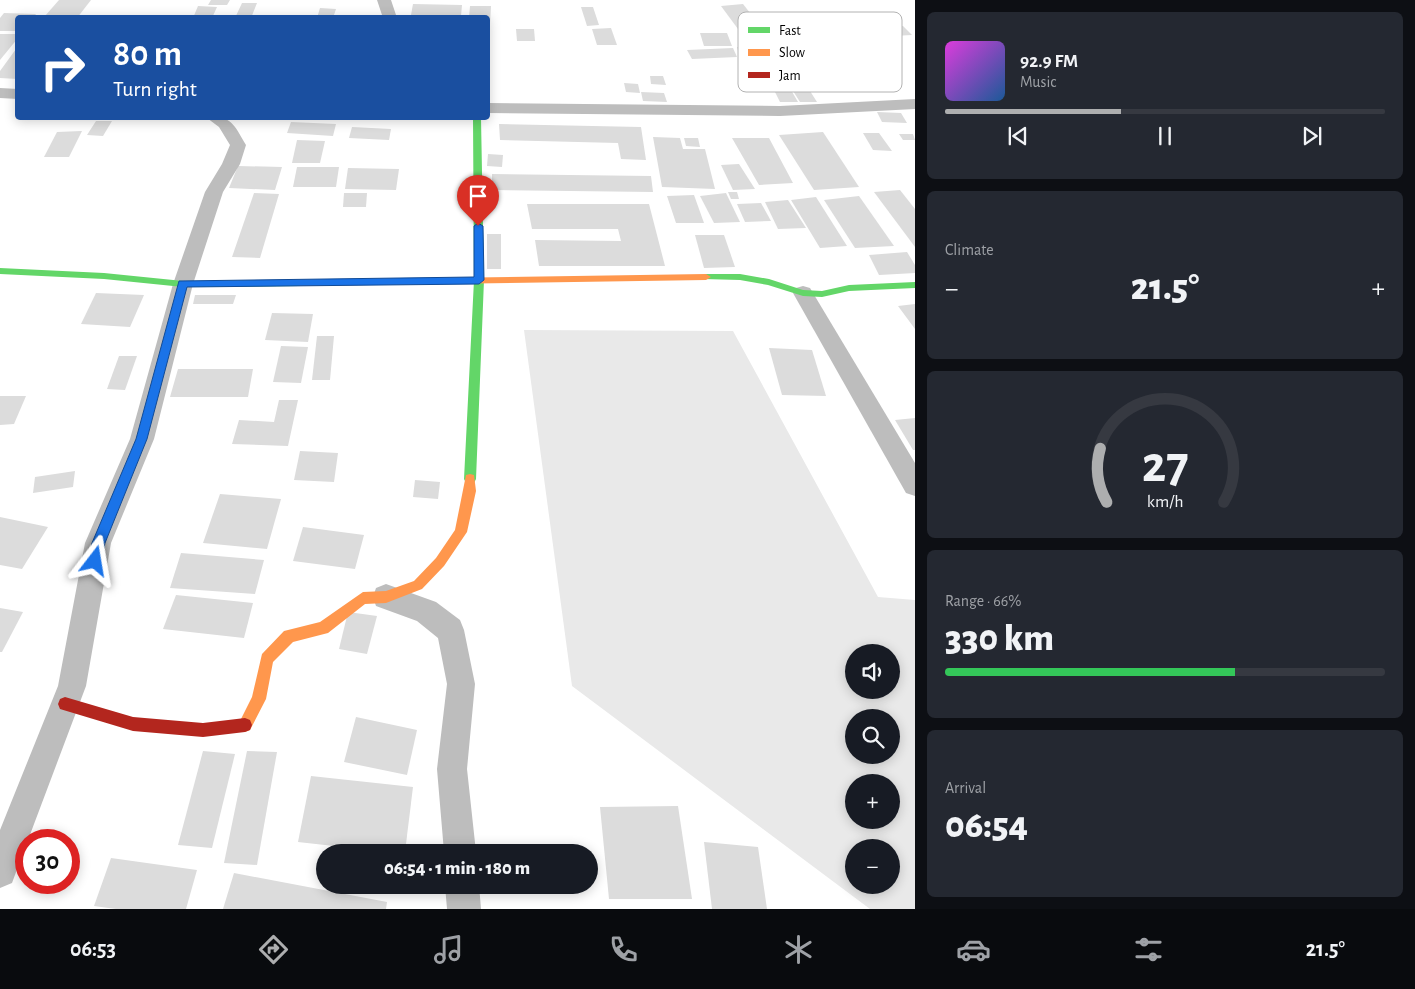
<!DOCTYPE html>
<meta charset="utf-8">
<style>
body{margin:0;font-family:"Alegreya Sans",sans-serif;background:#242831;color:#f1f3f6;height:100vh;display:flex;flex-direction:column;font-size:19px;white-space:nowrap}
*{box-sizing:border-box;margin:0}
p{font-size:16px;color:#9ea1a6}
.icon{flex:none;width:28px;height:28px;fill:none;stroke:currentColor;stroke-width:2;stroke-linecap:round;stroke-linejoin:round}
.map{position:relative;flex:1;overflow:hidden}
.drawer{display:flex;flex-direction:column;gap:12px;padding:12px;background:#0d0f14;width:500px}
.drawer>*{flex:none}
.banner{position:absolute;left:15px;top:15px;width:475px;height:105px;border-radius:5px;box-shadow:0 2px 12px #0003;background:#1a4fa0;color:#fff;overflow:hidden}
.controls{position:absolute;left:845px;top:644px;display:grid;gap:10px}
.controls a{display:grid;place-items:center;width:55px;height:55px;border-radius:50%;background:#171b24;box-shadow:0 2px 12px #0003;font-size:25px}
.speed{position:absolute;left:15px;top:829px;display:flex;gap:10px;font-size:25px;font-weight:700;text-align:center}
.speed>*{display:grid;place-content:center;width:65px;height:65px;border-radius:50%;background:#171b24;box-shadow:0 2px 12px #0003;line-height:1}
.speed .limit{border:8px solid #d22;background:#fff;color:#111}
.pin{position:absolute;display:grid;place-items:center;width:42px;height:42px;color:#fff;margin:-51px -21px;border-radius:50% 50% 50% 0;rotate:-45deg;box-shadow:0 0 5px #0007}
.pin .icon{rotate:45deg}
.me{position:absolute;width:55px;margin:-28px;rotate:14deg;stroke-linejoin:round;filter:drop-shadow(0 0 4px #0008)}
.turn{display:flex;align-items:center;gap:18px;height:105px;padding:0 15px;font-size:22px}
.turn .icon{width:65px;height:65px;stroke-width:2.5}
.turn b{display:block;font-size:35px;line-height:42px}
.big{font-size:38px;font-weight:800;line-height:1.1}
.drawer .widget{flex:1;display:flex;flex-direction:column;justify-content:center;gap:8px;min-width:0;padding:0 18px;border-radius:8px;background:#242831}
.drawer .dial{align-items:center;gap:0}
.dial svg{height:130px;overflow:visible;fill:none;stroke:#363941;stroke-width:7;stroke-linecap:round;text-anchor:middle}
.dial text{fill:#f1f3f6;stroke:none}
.song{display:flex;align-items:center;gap:15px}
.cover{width:60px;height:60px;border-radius:8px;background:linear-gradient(135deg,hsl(300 70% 55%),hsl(210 70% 35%))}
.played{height:5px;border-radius:2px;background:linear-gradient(90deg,#adaeaf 40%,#363941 40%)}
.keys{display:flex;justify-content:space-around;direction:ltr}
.heat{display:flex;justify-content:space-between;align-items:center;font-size:28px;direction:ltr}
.charge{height:8px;border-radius:4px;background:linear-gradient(90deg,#34c759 66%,#363941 0)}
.trip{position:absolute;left:316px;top:844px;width:282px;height:50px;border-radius:25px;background:#171b24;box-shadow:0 2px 12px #0003;font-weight:800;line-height:50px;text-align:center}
.dock{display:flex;height:80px;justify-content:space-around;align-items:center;background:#090b0e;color:#9ea1a6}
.dock .icon{width:35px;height:35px}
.dock .on{color:#adaeaf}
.dock b{font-size:22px;color:#f1f3f6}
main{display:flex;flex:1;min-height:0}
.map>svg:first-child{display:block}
</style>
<main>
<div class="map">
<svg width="915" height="909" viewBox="0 0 915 909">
<rect width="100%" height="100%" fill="#fff"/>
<path fill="#e9e9e9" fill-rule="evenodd" d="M524,330L733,331L878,597L915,600V909H870L572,686ZM854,652H891V690H854ZM854,718H891V755H854ZM854,782H891V820H854ZM854,848H891V885H854Z"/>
<g fill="#dcdcdc">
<path d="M59,0H91L77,18L45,16Z"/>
<path d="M211,0H230L227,5H208Z"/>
<path d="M242,3H257L251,18H235Z"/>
<path d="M413,4L462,5L461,16L411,15Z"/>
<path d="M743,4L761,27L738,29L721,6Z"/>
<path d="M198,6L217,7L212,18H193Z"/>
<path d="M470,6H491L490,24H488V18H469Z"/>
<path d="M581,7H593L599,25L587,26Z"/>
<path d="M320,8L336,9L333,18H317Z"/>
<path d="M4,13L36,14L33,18H18V31H0V18Z"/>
<path d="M903,26L912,35L893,36L885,27Z"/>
<path d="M611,28L617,45H597L592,29Z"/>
<path d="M516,29H534L535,41H517Z"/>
<path d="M700,33H727L732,46H704Z"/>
<path d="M0,34H18V38L0,60Z"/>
<path d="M737,47L759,48L761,56L739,54Z"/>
<path d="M733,48L737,57L692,59L687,50Z"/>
<path d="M16,49H18V79L0,78V71Z"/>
<path d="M797,74L804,82L809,83L812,90L810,91L817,102H800L783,75Z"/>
<path d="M650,76H663L666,85L651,84Z"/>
<path d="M624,83L638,84L640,93L626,92Z"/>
<path d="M774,90H791L798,102H780Z"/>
<path d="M641,92L664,93L667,102L643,101Z"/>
<path d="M877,112L901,113L907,123L882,122Z"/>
<path d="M96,121H112L103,136L87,135Z"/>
<path d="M291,122L336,124L333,136L287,133Z"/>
<path d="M499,124L641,127L646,160L621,159L618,143L500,140Z"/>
<path d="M352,127L391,129L389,140L349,138Z"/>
<path d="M82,131L69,157H44L57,132Z"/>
<path d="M823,132L859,187L814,190L779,135Z"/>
<path d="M863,133H879L892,151L873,150Z"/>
<path d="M899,134H913L915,140H903Z"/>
<path d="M653,137L680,138L683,149H705L715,189L662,187Z"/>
<path d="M684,138H698L700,147L686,146Z"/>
<path d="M732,138H769L793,183L759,185Z"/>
<path d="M297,140L325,141L320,163H292Z"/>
<path d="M488,154L503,155L502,167L487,166Z"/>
<path d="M739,164L755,189L733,190L721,165Z"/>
<path d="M238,166L282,167L275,190L229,188Z"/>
<path d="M297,167H339L336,187H293Z"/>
<path d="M348,168L399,169L396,190L345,189Z"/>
<path d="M492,174L651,176L653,192L492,190Z"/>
<path d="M900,190L915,209V247L874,192Z"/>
<path d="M728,192H737L739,199H731Z"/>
<path d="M254,193L279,194L260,258L232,257Z"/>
<path d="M344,193H367L366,207H343Z"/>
<path d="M726,193L740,222L714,223L700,196Z"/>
<path d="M694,195L704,223H676L667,196Z"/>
<path d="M859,196L894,246L855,248L824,200Z"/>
<path d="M816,197L847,246L820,248L791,200Z"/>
<path d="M788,200L806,228L778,229L765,202Z"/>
<path d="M761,203L771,221L745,222L737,204Z"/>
<path d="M527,204H649L665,266H539L535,240L621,241L618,229H532Z"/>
<rect x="487" y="234" width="14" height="35"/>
<path d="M695,235H724L735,267L704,268Z"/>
<path d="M907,252L915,265V273L879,275L869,255Z"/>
<path d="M96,293L144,295L130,327L81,324Z"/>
<path d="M195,295H236L233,304H193Z"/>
<path d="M915,304V329L898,306Z"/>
<path d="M272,313L313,314L308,342L265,340Z"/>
<path d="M317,336H334L330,380H312Z"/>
<path d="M281,346L308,347L301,383L273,382Z"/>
<path d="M769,348L812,350L826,396L782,395Z"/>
<path d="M119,356H137L125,390L107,389Z"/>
<path d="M178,369H253L248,397H170Z"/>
<path d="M0,396H26L14,424L0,425Z"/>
<path d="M279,400H298L288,446L232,444L239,420L274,422Z"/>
<path d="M915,418V450H913L895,420Z"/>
<path d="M300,451L338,453L334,482L294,480Z"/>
<path d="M75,471L73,487L33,493L35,477Z"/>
<path d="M415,480L440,482L438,499L413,497Z"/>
<path d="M220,494L281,499L267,549L203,543Z"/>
<path d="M0,517L48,527L22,569L0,565Z"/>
<path d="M303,527L364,535L355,569L293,561Z"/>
<path d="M181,553L264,560L255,594L170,588Z"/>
<path d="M176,595L253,603L244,638L163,629Z"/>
<path d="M0,608L23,612L2,652H0Z"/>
<path d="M348,612L377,616L367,654L339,649Z"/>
<path d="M356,717L417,730L407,775L344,762Z"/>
<path d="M203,751L235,754L212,848L178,845Z"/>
<path d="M247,751L277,752L257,865L224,863Z"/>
<path d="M311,776L413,787L405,852H388L298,842Z"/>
<path d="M678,806L692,899H609L600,807Z"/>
<path d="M704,842L758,847L767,909H712Z"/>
<path d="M111,858L197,870L186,909H116L94,906Z"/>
<path d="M234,873L387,902L386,909H223Z"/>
</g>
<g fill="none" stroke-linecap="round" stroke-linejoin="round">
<g fill="#bdbdbd" fill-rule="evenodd">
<path d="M377,0H391L397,18H383Z"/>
<path d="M0,88L18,89V99L0,98Z"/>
<path d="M915,99V109L780,116L488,113V103L780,106Z"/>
<path d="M207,118C232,115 234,125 246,145L240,164L223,192L193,284L154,439L111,543L86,686L28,840H26V845L12,883L0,888V830L58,686L85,543L130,439L173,284L205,192L222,164L230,145L219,127Z"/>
<path d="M803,286L810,288L915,463V496L906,493L793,293L796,288Z"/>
<path d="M386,584L436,602L460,620L464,630L475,684L467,769L476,852H444L437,769L447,684L438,638L417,621L376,606L373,597L376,588Z"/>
<path d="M445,885H479L481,909H447Z"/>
</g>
<g fill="#63d668" fill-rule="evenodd">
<path d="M473,118H481L484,280L476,479L474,483L470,484L466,483L464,479L474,280Z"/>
<path d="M0,268L104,273L183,281L300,280L305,283L300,286L183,287L104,279L0,274Z"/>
<path d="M706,274H740L769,279L803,290L822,291L849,285L915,282V288L849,291L822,297L803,296L768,285L740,280L703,279L701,277Z"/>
</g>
<g fill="#ff974d" fill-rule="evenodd">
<path d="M706,274L711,277L706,280L300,286L295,283L300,280Z"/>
<path d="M470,474L474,475L476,491L467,532L444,566L422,589L386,603L365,604L328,633L293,642L273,662L266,699L250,730L245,732L240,730L238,725L252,697L262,654L284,631L320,622L363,592L386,591L414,581L436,558L455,530L466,475Z"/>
</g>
<path fill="#b3261e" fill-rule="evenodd" d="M65,697L133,717L203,723L245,718L250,720L252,725L250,730L245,732L203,737L133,731L60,709L58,704L60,699Z"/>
</g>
<path fill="#1a73e8" stroke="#114b97" d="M478,223L483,226L484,280L479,284L187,287L147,439L105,543L100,565L95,567L91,565L89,561L92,543L136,439L179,281L474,277V226Z"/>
<rect x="738" y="12" width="164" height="80" rx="8" fill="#fff" stroke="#b2b2b2" stroke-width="1"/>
<rect x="748" y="27" width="22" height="6" fill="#63d668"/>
<rect x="748" y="49" width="22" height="7" fill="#ff974d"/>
<rect x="748" y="72" width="22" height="6" fill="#b3261e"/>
<g font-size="14" fill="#000">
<text x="779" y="35">Fast</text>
<text x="779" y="57">Slow</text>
<text x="779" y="80">Jam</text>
</g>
</svg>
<div class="controls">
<a><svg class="icon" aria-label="sound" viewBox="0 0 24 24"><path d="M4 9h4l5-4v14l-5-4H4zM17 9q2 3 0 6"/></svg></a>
<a><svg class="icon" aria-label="search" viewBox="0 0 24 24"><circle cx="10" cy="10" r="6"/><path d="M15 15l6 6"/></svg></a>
<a>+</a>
<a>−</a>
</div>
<div class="speed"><div class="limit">30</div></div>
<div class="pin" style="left:478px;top:226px;background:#d93025"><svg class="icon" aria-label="arrive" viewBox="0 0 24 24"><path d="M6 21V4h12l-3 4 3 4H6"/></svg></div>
<svg class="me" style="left:95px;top:561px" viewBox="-20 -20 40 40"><path d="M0-17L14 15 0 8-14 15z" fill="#1a73e8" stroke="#fff" stroke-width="4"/></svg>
<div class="trip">06:54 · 1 min · 180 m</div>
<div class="banner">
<div class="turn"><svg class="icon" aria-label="right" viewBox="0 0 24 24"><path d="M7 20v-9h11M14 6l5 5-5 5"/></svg><div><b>80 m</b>Turn right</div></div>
</div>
</div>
<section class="drawer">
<div class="widget">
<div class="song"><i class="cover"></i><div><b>92.9 FM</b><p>Music</p></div></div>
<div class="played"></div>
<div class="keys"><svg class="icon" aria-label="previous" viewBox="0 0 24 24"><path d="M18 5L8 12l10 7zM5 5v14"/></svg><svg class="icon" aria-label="pause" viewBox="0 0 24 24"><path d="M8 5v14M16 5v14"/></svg><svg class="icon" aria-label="next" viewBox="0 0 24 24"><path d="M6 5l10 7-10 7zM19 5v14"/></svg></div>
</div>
<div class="widget"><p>Climate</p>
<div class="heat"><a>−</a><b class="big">21.5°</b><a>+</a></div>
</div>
<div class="widget dial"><svg viewBox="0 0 100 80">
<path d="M14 69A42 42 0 1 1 86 69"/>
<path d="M14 69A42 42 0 0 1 10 36" stroke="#adaeaf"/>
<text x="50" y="56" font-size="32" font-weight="700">27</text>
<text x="50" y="72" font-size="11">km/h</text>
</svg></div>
<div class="widget"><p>Range · 66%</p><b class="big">330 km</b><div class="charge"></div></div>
<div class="widget"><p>Arrival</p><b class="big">06:54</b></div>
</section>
</main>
<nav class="dock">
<b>06:53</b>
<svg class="icon on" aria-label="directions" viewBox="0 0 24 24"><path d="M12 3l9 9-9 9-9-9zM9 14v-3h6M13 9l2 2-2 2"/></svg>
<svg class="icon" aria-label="music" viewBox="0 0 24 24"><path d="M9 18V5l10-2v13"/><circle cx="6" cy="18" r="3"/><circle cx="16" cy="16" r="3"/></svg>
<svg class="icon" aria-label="phone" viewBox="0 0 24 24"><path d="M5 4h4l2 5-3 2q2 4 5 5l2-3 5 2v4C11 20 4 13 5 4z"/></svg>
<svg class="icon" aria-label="climate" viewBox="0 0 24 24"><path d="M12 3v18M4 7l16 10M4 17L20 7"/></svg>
<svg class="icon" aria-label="car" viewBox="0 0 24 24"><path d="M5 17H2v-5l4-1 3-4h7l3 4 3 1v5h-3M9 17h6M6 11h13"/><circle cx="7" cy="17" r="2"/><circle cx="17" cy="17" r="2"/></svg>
<svg class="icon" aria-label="filters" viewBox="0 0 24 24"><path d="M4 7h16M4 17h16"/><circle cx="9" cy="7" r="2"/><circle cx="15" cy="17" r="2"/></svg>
<b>21.5°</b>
</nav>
